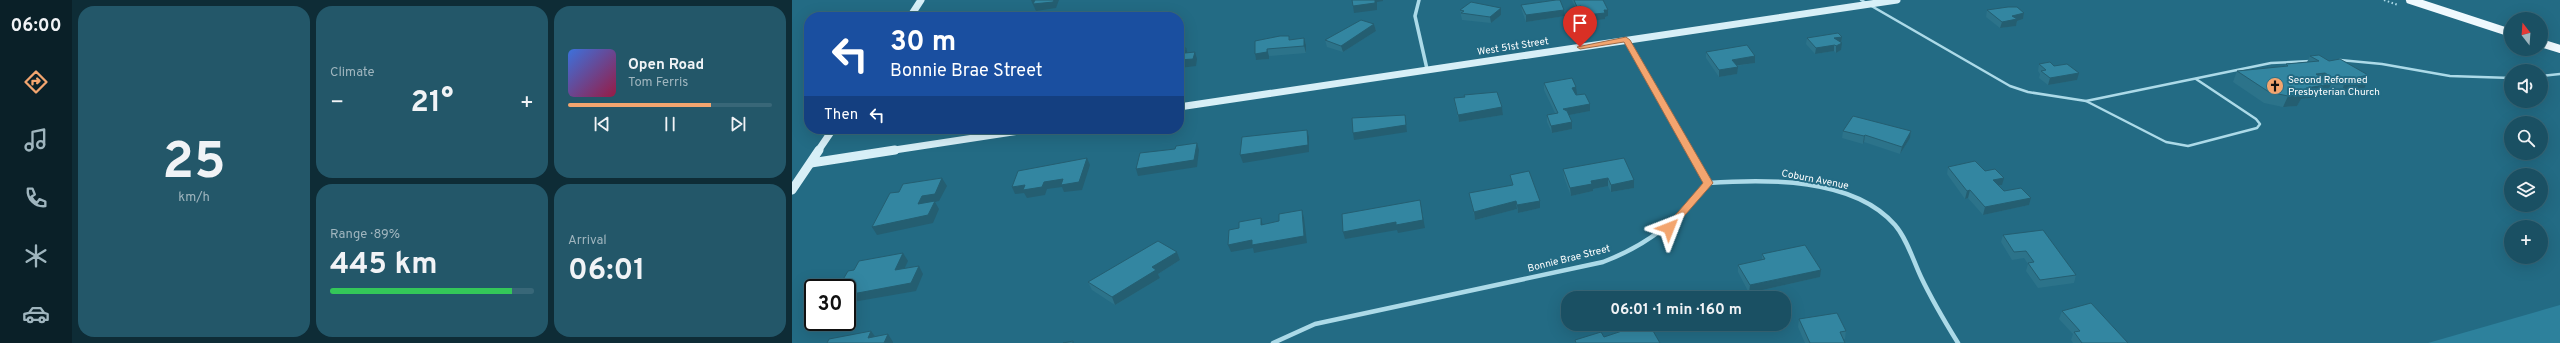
<!DOCTYPE html>
<meta charset="utf-8">
<style>
body{margin:0;font-family:Overpass,sans-serif;background:#235769;color:#f1f3f6;height:100vh;display:flex;flex-direction:column;font-size:15px;white-space:nowrap}
*{box-sizing:border-box;margin:0}
p{font-size:13px;color:#9fb5be}
.icon{flex:none;width:22px;height:22px;fill:none;stroke:currentColor;stroke-width:2;stroke-linecap:round;stroke-linejoin:round}
.map{position:relative;flex:1;overflow:hidden}
.drawer{display:flex;flex-direction:column;gap:6px;padding:6px;background:#0e2c36;width:720px}
.drawer>*{flex:none}
.hud{position:absolute;left:12px;top:12px;width:380px;height:122px;border-radius:16px;box-shadow:0 4px 16px #0002,0 0 0 1px #386778;background:#1a4fa0;color:#fff;overflow:hidden}
.needle{width:26px;rotate:343deg}
.fabs{position:absolute;left:1712px;top:12px;display:grid;gap:8px}
.fabs a{display:grid;place-items:center;width:44px;height:44px;border-radius:50%;background:#1a5063;box-shadow:0 4px 16px #0002,0 0 0 1px #386778;font-size:20px}
.speed{position:absolute;left:12px;top:279px;display:flex;gap:8px;font-size:20px;font-weight:700;text-align:center}
.speed>*{display:grid;place-content:center;width:52px;height:52px;border-radius:50%;background:#1a5063;box-shadow:0 4px 16px #0002,0 0 0 1px #386778;line-height:1}
.speed .limit{border:2px solid #111;border-radius:6px;background:#fff;color:#111}
.pin{position:absolute;display:grid;place-items:center;width:34px;height:34px;color:#fff;margin:-41px -17px;border-radius:50% 50% 50% 0;rotate:-45deg;box-shadow:0 0 4px #0007}
.pin .icon{rotate:45deg}
.me{position:absolute;width:44px;margin:-22px;rotate:45deg;stroke-linejoin:round;filter:drop-shadow(0 0 3px #0008)}
.turn{display:flex;align-items:center;gap:14px;height:84px;padding:0 20px;font-size:18px}
.turn .icon{width:52px;height:52px;stroke-width:2.5}
.turn b{display:block;font-size:28px;line-height:34px}
.then{display:flex;align-items:center;height:38px;padding:0 20px;background:#0003;gap:8px;font-size:15px}
.big{font-size:30px;font-weight:700;line-height:1.1}
.drawer .tile{flex:1;display:flex;flex-direction:column;justify-content:center;gap:6px;min-width:0;padding:0 14px;border-radius:16px;background:#235769}
.drawer .dial{align-items:center;gap:0}
.dial b{font-size:52px;line-height:1}
.song{display:flex;align-items:center;gap:12px}
.cover{width:48px;height:48px;border-radius:6px;background:linear-gradient(135deg,hsl(220 70% 55%),hsl(340 70% 35%))}
.played{height:4px;border-radius:2px;background:linear-gradient(90deg,#f3a56f 70%,#386778 70%)}
.keys{display:flex;justify-content:space-around;direction:ltr}
.heat{display:flex;justify-content:space-between;align-items:center;font-size:22px;direction:ltr}
.charge{height:6px;border-radius:3px;background:linear-gradient(90deg,#34c759 89%,#386778 0)}
.drawer .tiles{flex:1;display:grid;gap:6px;grid-template-columns:repeat(3,1fr)}
.tile:first-child{grid-row:span 2}
.trip{position:absolute;left:769px;top:291px;width:230px;height:40px;border-radius:16px;background:#1a5063;box-shadow:0 4px 16px #0002,0 0 0 1px #386778;font-weight:700;line-height:40px;text-align:center}
main{display:flex;flex:1;min-height:0}
.menu{display:flex;flex-direction:column;width:72px;justify-content:space-around;align-items:center;background:#0a2028;color:#9fb5be}
.menu .icon{width:28px;height:28px}
.menu .active{color:#f3a56f}
.menu b{font-size:18px;color:#f1f3f6}
.map>svg:first-child{display:block}
</style>
<main>
<nav class="menu">
<b>06:00</b>
<svg class="icon active" aria-label="directions" viewBox="0 0 24 24"><path d="M12 3l9 9-9 9-9-9zM9 14v-3h6M13 9l2 2-2 2"/></svg>
<svg class="icon" aria-label="music" viewBox="0 0 24 24"><path d="M9 18V5l10-2v13"/><circle cx="6" cy="18" r="3"/><circle cx="16" cy="16" r="3"/></svg>
<svg class="icon" aria-label="phone" viewBox="0 0 24 24"><path d="M5 4h4l2 5-3 2q2 4 5 5l2-3 5 2v4C11 20 4 13 5 4z"/></svg>
<svg class="icon" aria-label="climate" viewBox="0 0 24 24"><path d="M12 3v18M4 7l16 10M4 17L20 7"/></svg>
<svg class="icon" aria-label="car" viewBox="0 0 24 24"><path d="M5 17H2v-5l4-1 3-4h7l3 4 3 1v5h-3M9 17h6M6 11h13"/><circle cx="7" cy="17" r="2"/><circle cx="17" cy="17" r="2"/></svg>
</nav>
<section class="drawer">
<div class="tiles">
<div class="tile dial"><b>25</b><p>km/h</p></div>
<div class="tile"><p>Climate</p>
<div class="heat"><a>−</a><b class="big">21°</b><a>+</a></div>
</div>
<div class="tile">
<div class="song"><i class="cover"></i><div><b>Open Road</b><p>Tom Ferris</p></div></div>
<div class="played"></div>
<div class="keys"><svg class="icon" aria-label="previous" viewBox="0 0 24 24"><path d="M18 5L8 12l10 7zM5 5v14"/></svg><svg class="icon" aria-label="pause" viewBox="0 0 24 24"><path d="M8 5v14M16 5v14"/></svg><svg class="icon" aria-label="next" viewBox="0 0 24 24"><path d="M6 5l10 7-10 7zM19 5v14"/></svg></div>
</div>
<div class="tile"><p>Range · 89%</p><b class="big">445 km</b><div class="charge"></div></div>
<div class="tile"><p>Arrival</p><b class="big">06:01</b></div>
</div>
</section>
<div class="map">
<svg width="1768" height="343" viewBox="0 0 1768 343">
<rect width="100%" height="100%" fill="#236b84"/>
<path fill="#2d819c" d="M1768,305V343H1636Z"/>
<g fill="none" stroke-linecap="round" stroke-linejoin="round">
<path stroke="#acdae8" stroke-width="2" stroke-dasharray="1.5 2.5" stroke-linecap="butt" d="M1592,0L1606,5"/>
<g stroke="#acdae8" stroke-width="2.5">
<path d="M1069,0L1218,86L1236,92L1294,101L1479,63L1519,61"/>
<path d="M1548,60L1590,64L1658,76L1719,78"/>
<path d="M1749,76L1768,74"/>
<path d="M1294,101L1374,142L1396,146L1465,128L1468,124L1464,119L1404,79"/>
</g>
<g stroke="#acdae8" stroke-width="3.5">
<path d="M627,0L623,16L635,69"/>
<path d="M834,40L898,151"/>
</g>
<g stroke="#acdae8" stroke-width="4.5">
<path d="M916,183C974,179 1061,177 1103,225C1115,239 1121,260 1129,277C1140,300 1153,322 1166,343"/>
<path d="M481,343L523,324L811,262C858,244 884,221 916,183L897,150"/>
</g>
<g stroke="#d7eff7" stroke-width="7">
<path d="M118,17L129,0"/>
<path d="M387,107L1105,0"/>
<path d="M26,151L41,129"/>
<path d="M96,151L241,129"/>
</g>
<g stroke="#d7eff7" stroke-width="9">
<path d="M19,163L103,150"/>
<path d="M0,190L27,150"/>
</g>
<g stroke="#eff9fe" stroke-width="8">
<path d="M1618,0L1719,33"/>
<path d="M1749,43L1768,49"/>
</g>
</g>
<g fill="#2c738a">
<path d="M780,0H811L816,10V16L813,17V19L793,22L789,13H786Z"/>
<path d="M729,5L772,10L773,16L734,22L730,11Z"/>
<path d="M668,10L709,15L699,23L670,20Z"/>
<path d="M1195,10L1232,13L1231,19L1225,21L1224,26L1208,28L1194,17Z"/>
<path d="M582,24L584,31L551,52L535,47L533,40Z"/>
<path d="M497,36L498,40L512,38L514,45V53L477,56V59L464,60L463,54Z"/>
<path d="M1050,37L1049,50L1044,53L1042,51L1023,54L1014,44L1015,38Z"/>
<path d="M914,52L963,56V63L944,66L945,74L927,77L914,58Z"/>
<path d="M1518,56L1537,61L1576,75L1573,81L1570,94L1547,97L1536,90L1534,96L1509,99L1505,106L1491,107L1472,103L1441,82L1445,71L1493,66L1494,64L1515,62Z"/>
<path d="M1247,64L1262,66L1285,80L1256,85L1247,78L1248,74L1246,71Z"/>
<path d="M752,83L785,94H783L784,95L798,104V111L777,115L780,122V129L760,133L755,122V115L763,113L752,90Z"/>
<path d="M672,97L710,107L711,115L667,122L663,106L662,98Z"/>
<path d="M1051,131H1119L1118,138L1108,154L1072,142L1071,144L1050,138Z"/>
<path d="M832,158L842,188L819,192L816,186L801,189V191L779,196L772,177L771,169Z"/>
<path d="M1156,167L1193,171L1210,185L1207,186L1212,191L1239,198L1237,205L1191,215L1176,198L1173,199L1155,174Z"/>
<path d="M718,175L748,201V208L726,213L725,209L683,220L679,201L677,193L720,185Z"/>
<path d="M1211,235L1284,275L1282,283L1246,288L1234,271L1236,264L1232,258L1220,260L1209,242Z"/>
<path d="M385,252L388,260L366,274L368,278L323,305L300,290L296,282Z"/>
<path d="M970,254L1028,277L957,293L946,272V265L970,260Z"/>
<path d="M1270,311L1336,343H1281L1279,340L1281,334L1267,319Z"/>
<path d="M1007,319L1054,331L1053,339H1051L1053,343H1013L1006,327Z"/>
<path d="M825,324H857L868,343H783V340L812,337L826,332L825,330Z"/>
</g>
<g fill="#245e71">
<path d="M239,0H267L264,8L244,11Z"/>
<path d="M583,0H591V1L585,2V10L562,13L561,6Z"/>
<path d="M789,6V13H786L785,7Z"/>
<path d="M709,8V15L699,23L698,17Z"/>
<path d="M772,10L773,16L734,22V15Z"/>
<path d="M812,10H816V16L813,17V19L793,22V15Z"/>
<path d="M1232,13L1231,19L1225,21L1224,26L1208,28L1210,22L1220,16Z"/>
<path d="M582,24L584,31L551,52L549,46Z"/>
<path d="M1050,37L1049,44L1042,45V51L1023,54L1024,48L1042,38Z"/>
<path d="M512,38L514,45V53L512,46Z"/>
<path d="M1050,43L1049,50L1044,53V46Z"/>
<path d="M394,48L396,55L403,52L405,59L404,66L387,68V60L393,53Z"/>
<path d="M475,49L477,56V59L464,60L463,54Z"/>
<path d="M963,56V63L940,66V60Z"/>
<path d="M946,67L945,74L927,77V70Z"/>
<path d="M1287,73L1285,80L1256,85L1258,78Z"/>
<path d="M1533,73L1528,84L1524,74Z"/>
<path d="M1576,75L1573,83L1575,82L1570,94L1547,97L1552,85L1567,77Z"/>
<path d="M1539,84L1534,96L1509,99L1505,106L1491,107L1496,96L1514,88Z"/>
<path d="M784,87L785,94L780,95V88Z"/>
<path d="M798,104V111L772,116L771,109Z"/>
<path d="M710,107L711,115L667,122L666,115Z"/>
<path d="M613,115L615,132L562,140L561,133Z"/>
<path d="M780,122V129L760,133L759,126Z"/>
<path d="M515,130L517,137V152L451,163L448,155Z"/>
<path d="M1119,131L1118,138L1108,154L1110,147Z"/>
<path d="M1073,135L1072,142L1071,144L1072,136Z"/>
<path d="M405,143L407,150L405,167L346,176L344,169Z"/>
<path d="M295,158L298,165L290,190L272,192L270,187L255,189L253,195L235,198L232,193L223,194L220,187L252,182Z"/>
<path d="M150,178L155,186L147,201L143,202L147,209L141,223L85,235L80,227L130,196Z"/>
<path d="M816,178V186L801,189V191L779,196L778,188L799,181Z"/>
<path d="M1212,178L1210,185L1199,187L1201,180Z"/>
<path d="M842,180V188L819,192V185Z"/>
<path d="M1178,190L1176,198L1173,199L1175,191Z"/>
<path d="M1239,198L1237,205L1191,215L1193,207Z"/>
<path d="M628,200L633,228L606,233L605,230L553,239L551,232Z"/>
<path d="M724,201L725,209L683,220L682,212Z"/>
<path d="M748,201V208L726,213L725,205Z"/>
<path d="M510,210L512,218L515,243L462,253L461,248L439,252L436,245L460,240Z"/>
<path d="M469,218L471,226L469,225Z"/>
<path d="M385,252L388,260L366,274L368,278L323,305L320,297L360,267Z"/>
<path d="M111,253L116,261L108,278L103,270Z"/>
<path d="M127,266L131,274L124,291L55,303V295Z"/>
<path d="M1029,270L1028,277L957,293L958,285Z"/>
<path d="M56,282L55,288H52L49,283Z"/>
<path d="M79,331L85,339L76,338Z"/>
<path d="M96,334L101,342V343H92Z"/>
</g>
<g fill="#3386a1" stroke="#245e71">
<path d="M243,0H262L261,2L241,4Z"/>
<path d="M560,0H583V3L561,6Z"/>
<path d="M764,0H768L772,10L734,15L729,5Z"/>
<path d="M782,0H811L816,10H812L813,13L793,15L789,6L785,7Z"/>
<path d="M679,2L709,8L698,17L669,13L672,11L668,10Z"/>
<path d="M1216,7H1225L1232,13L1220,16L1225,19L1210,22L1195,10Z"/>
<path d="M569,20L582,24L549,46L533,40Z"/>
<path d="M1046,33L1050,37L1042,38L1050,43L1044,46L1043,45L1024,48L1015,38Z"/>
<path d="M488,36H497V40L512,38V46L475,49V52L463,54V41Z"/>
<path d="M955,45L963,56L940,60L946,67L927,70L914,52Z"/>
<path d="M394,48L393,53L403,52L401,59L387,60V49Z"/>
<path d="M1527,55L1537,61L1548,59L1576,75L1567,77L1575,82L1552,85L1533,73L1524,74L1539,84L1514,88L1510,94L1496,96L1477,92L1445,71L1496,66L1494,64L1527,61L1518,56Z"/>
<path d="M1258,62L1262,66L1275,64L1287,73L1258,78L1249,71L1254,70L1247,64Z"/>
<path d="M780,78L784,87L780,88L784,95L793,94L798,104L771,109L775,111L780,122L759,126L755,115L766,113L752,83Z"/>
<path d="M705,92L710,107L666,115L662,98L673,97L672,95Z"/>
<path d="M613,115L614,125L561,133L560,118Z"/>
<path d="M1061,116L1119,131L1110,147L1073,135L1072,136L1051,131Z"/>
<path d="M515,130L516,145L448,155L450,137Z"/>
<path d="M405,143L402,160L344,169L348,153L383,149L384,146Z"/>
<path d="M295,158L287,182L269,185L271,179L252,182L250,187L231,190L233,185L220,187L226,171Z"/>
<path d="M832,158L842,180L819,185L816,178L799,181L800,184L778,188L771,169Z"/>
<path d="M1183,161L1193,171L1203,169L1212,178L1201,180L1212,191L1229,188L1239,198L1193,207L1178,190L1175,191L1156,167Z"/>
<path d="M737,171L748,201L725,205L724,201L682,212L677,193L721,185L718,175Z"/>
<path d="M150,178L143,194L130,196L126,204L143,201L136,215L80,227L98,193L107,192L111,184Z"/>
<path d="M628,200L631,220L604,225V222L551,232L550,214Z"/>
<path d="M510,210L512,236L460,245V240L436,245L437,230L447,228V222L469,218V225L487,221V214Z"/>
<path d="M1251,230L1284,275L1248,280L1236,263L1242,262L1234,251L1222,252L1211,235Z"/>
<path d="M366,241L385,252L360,267L364,270L320,297L296,282Z"/>
<path d="M1013,245L1029,270L958,285L946,265L973,259L970,254Z"/>
<path d="M111,253L103,270L127,266L119,283L55,295V288H53L56,282L49,283L56,271L62,270L67,261Z"/>
<path d="M1299,303L1336,343H1290L1282,332L1288,331L1270,311Z"/>
<path d="M1045,313L1054,331L1048,332L1053,343H1018L1007,319Z"/>
<path d="M826,324H857L868,343H784L783,340L809,332L812,337L830,331Z"/>
<path d="M79,331L76,338L96,334L92,343H35L37,339Z"/>
<path d="M281,341V343H271Z"/>
</g>
<path fill="#f3a56f" stroke="#9e6b48" d="M834,37L838,40L921,183L880,230H874V226L911,183L832,42L788,49L785,47Z"/>
<defs>
<g id="church-disc" transform="scale(0.9)"><circle r="9.5" fill="#f3a56f" stroke="#236b84"/><path d="M-1.2-6h2.4v3.5h3.3v2.4h-3.3V6h-2.4V-.1h-3.3v-2.4h3.3Z" fill="#111"/></g>
</defs>
<g fill-rule="evenodd">
<use href="#church-disc" x="1483" y="86"/>
</g>
<g text-anchor="middle" dominant-baseline="central" stroke-width="4" stroke-linejoin="round" paint-order="stroke">
<g font-size="10" fill="#fff" stroke="#236b84">
<text transform="translate(721 47) rotate(-9)">West 51st Street</text>
<text transform="translate(1023 180) rotate(11)">Coburn Avenue</text>
<text transform="translate(777 259) rotate(-14)">Bonnie Brae Street</text>
</g>
<g font-size="10" fill="#fff" stroke="#236b84" text-anchor="start">
<text x="1496" y="80">Second Reformed<tspan x="1496" dy="12">Presbyterian Church</tspan></text>
</g>
</g>
</svg>
<div class="fabs">
<a><svg class="needle" viewBox="-14 -14 28 28"><path d="M0-13l5 13h-10z" fill="#e53935"/><path d="M0 13l5-13h-10z" fill="#9fb5be"/></svg></a>
<a><svg class="icon" aria-label="sound" viewBox="0 0 24 24"><path d="M4 9h4l5-4v14l-5-4H4zM17 9q2 3 0 6"/></svg></a>
<a><svg class="icon" aria-label="search" viewBox="0 0 24 24"><circle cx="10" cy="10" r="6"/><path d="M15 15l6 6"/></svg></a>
<a><svg class="icon" aria-label="layers" viewBox="0 0 24 24"><path d="M12 4l9 5-9 5-9-5zM3 14l9 5 9-5"/></svg></a>
<a>+</a>
</div>
<div class="speed"><div class="limit">30</div></div>
<div class="pin" style="left:788px;top:47px;background:#d93025"><svg class="icon" aria-label="arrive" viewBox="0 0 24 24"><path d="M6 21V4h12l-3 4 3 4H6"/></svg></div>
<svg class="me" style="left:877px;top:228px" viewBox="-20 -20 40 40"><path d="M0-17L14 15 0 8-14 15z" fill="#f3a56f" stroke="#fff" stroke-width="4"/></svg>
<div class="trip">06:01 · 1 min · 160 m</div>
<div class="hud">
<div class="turn"><svg class="icon" aria-label="left" viewBox="0 0 24 24"><path d="M17 20v-9H6M10 6l-5 5 5 5"/></svg><div><b>30 m</b>Bonnie Brae Street</div></div>
<div class="then">Then<svg class="icon" aria-label="left" viewBox="0 0 24 24"><path d="M17 20v-9H6M10 6l-5 5 5 5"/></svg></div>
</div>
</div>
</main>
